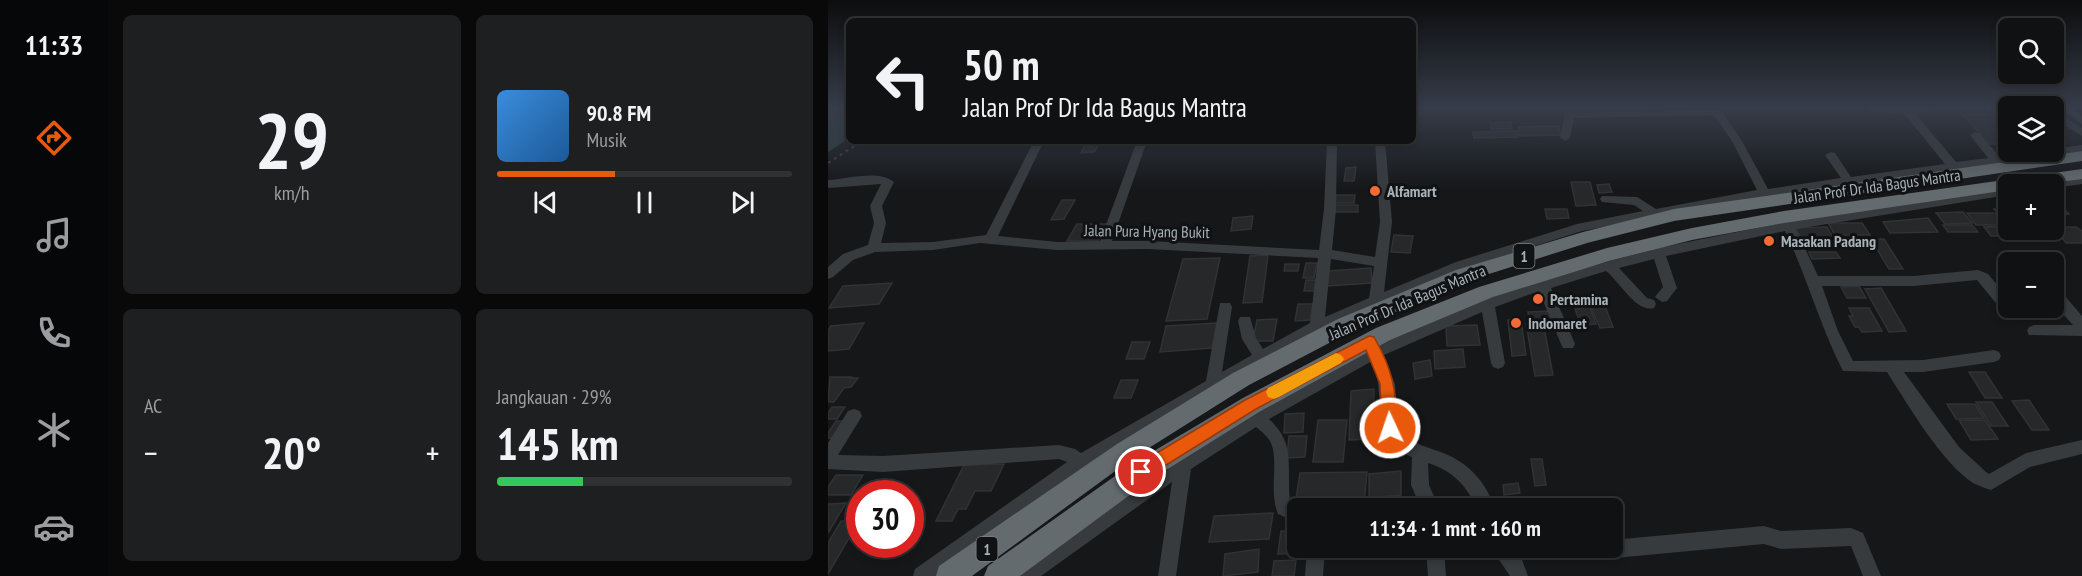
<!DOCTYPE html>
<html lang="id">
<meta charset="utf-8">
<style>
body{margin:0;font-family:"PT Sans Narrow",sans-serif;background:#1e1f21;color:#f1f3f6;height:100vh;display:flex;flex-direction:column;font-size:22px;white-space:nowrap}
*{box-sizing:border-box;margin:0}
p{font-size:20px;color:#9c9da0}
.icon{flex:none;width:33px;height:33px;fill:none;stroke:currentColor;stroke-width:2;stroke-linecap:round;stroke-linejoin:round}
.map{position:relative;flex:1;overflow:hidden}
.side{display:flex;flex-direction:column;gap:15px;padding:15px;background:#09090a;width:720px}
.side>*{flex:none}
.guide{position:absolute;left:18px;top:18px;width:570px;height:126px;border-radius:9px;box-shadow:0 3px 9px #0003,0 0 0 2px #303133;background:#101113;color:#f1f3f6;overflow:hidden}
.buttons{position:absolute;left:1170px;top:18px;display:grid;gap:12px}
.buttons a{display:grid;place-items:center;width:66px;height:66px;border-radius:9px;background:#101113;box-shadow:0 3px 9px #0003,0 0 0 2px #303133;font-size:30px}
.speed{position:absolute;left:18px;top:480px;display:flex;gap:12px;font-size:30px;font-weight:700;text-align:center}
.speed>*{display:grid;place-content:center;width:78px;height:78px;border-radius:50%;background:#101113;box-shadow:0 3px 9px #0003,0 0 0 2px #303133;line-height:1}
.speed .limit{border:9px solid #d22;background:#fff;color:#111}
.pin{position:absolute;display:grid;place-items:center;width:51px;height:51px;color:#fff;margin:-26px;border:3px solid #fff;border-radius:50%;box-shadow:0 2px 6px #0007}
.me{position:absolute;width:66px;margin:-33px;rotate:357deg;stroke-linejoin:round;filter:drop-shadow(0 0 4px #0008)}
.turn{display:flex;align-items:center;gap:21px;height:126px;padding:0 18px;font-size:27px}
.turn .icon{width:78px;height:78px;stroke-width:2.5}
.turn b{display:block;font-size:42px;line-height:51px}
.big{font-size:45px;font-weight:700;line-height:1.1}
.side .tile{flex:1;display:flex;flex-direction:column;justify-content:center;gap:9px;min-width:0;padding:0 21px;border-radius:9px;background:#1e1f21}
.side .dial{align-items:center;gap:0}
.dial b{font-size:78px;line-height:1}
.song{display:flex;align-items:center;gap:18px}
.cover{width:72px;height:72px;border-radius:9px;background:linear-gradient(135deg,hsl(210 70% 55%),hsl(210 70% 35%))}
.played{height:6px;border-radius:3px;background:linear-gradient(90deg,#ea580c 40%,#303133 40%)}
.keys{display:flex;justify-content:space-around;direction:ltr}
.heat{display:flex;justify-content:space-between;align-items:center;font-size:33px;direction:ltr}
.charge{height:9px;border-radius:4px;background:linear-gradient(90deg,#34c759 29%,#303133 0)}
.side .tiles{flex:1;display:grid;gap:15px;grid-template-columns:repeat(2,1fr)}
.trip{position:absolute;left:459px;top:498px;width:336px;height:60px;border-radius:9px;background:#101113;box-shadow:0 3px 9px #0003,0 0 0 2px #303133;font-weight:700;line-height:60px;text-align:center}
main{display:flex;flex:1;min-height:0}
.dock{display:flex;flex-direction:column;width:108px;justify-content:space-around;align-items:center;background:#060708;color:#9c9da0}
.dock .icon{width:42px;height:42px}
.dock .selected{color:#ea580c}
.dock b{font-size:27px;color:#f1f3f6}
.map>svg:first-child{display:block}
</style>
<main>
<nav class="dock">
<b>11:33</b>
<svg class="icon selected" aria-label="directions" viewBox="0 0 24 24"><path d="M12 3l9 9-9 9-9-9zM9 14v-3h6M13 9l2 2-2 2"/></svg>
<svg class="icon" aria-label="music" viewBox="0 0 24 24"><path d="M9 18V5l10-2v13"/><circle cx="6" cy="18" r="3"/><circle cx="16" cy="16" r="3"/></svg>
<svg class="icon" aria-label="phone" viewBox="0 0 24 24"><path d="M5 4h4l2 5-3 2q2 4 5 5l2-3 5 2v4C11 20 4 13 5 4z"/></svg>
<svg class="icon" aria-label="climate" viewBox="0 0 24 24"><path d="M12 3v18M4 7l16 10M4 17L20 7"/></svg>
<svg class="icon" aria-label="car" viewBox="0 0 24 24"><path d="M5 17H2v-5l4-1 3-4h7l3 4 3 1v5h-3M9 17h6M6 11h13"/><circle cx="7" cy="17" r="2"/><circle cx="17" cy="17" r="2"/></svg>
</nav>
<section class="side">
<div class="tiles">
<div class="tile dial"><b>29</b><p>km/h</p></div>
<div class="tile">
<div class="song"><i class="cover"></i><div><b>90.8 FM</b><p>Musik</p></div></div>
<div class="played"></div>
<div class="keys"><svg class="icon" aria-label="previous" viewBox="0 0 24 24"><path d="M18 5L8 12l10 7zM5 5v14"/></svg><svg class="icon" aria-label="pause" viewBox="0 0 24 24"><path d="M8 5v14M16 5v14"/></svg><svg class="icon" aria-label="next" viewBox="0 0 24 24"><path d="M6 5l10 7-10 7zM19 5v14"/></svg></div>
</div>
<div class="tile"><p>AC</p>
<div class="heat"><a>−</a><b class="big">20°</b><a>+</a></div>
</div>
<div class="tile"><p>Jangkauan · 29%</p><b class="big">145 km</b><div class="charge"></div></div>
</div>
</section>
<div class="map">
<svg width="1254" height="576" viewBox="0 0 1254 576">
<rect width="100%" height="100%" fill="#161719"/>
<path fill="#2c3c3d" d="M0,108H21V138L0,152Z"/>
<g fill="#26282a" stroke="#303235" stroke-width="1.5">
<path d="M1159,108H1180V128Z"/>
<path d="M1134,114H1162L1180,132V144H1162Z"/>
<path d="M683,122L684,129H663V123Z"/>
<path d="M731,126L733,135L692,136L690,127Z"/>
<path d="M689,131L690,137L646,138L645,132Z"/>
<path d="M257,145H271L266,152L253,153Z"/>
<path d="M528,167L526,181H516L518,168Z"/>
<path d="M743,182H762L768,205L748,206Z"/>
<path d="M781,184L784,192L771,193L769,185Z"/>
<path d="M508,195H527L526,203H507Z"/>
<path d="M234,200H247L236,219L223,220Z"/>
<path d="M1226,200H1228L1241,214L1226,215Z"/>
<path d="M507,205H530V212H506Z"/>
<path d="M717,209H739L741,218L719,219Z"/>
<path d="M1166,209H1180V223H1178Z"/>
<path d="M1135,212L1144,223L1117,224L1108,213Z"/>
<path d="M1139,213H1167L1177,225H1148Z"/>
<path d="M425,216L423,229L403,231L405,218Z"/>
<path d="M1100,218L1110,232L1062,233L1055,222Z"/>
<path d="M1000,223H1034L1042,235H1007Z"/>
<path d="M249,224H279L270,241H239Z"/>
<path d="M1115,225H1144L1150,232H1120Z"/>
<path d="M1180,226V230H1184L1189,236H1163L1156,227Z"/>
<path d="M999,227L1005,238H973L968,228Z"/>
<path d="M1226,227H1248L1254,231V243H1238Z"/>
<path d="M566,235L585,236L582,253L563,252Z"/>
<path d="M1043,239H1056L1075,269H1061Z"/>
<path d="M980,240H1000L1003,244H982Z"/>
<path d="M981,252H1008L1012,258L984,259Z"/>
<path d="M440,255L434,302L415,303L422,256Z"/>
<path d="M392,258L379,319L338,321L355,259Z"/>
<path d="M478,263H489L486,278H475Z"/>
<path d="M457,264H471L470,271H456Z"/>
<path d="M543,268L544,283L499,286L500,271Z"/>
<path d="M478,280H488L486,291H476Z"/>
<path d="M64,283L51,304L1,308L15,286Z"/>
<path d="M1031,286L1038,298H1019L1013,287Z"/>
<path d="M1053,288L1078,331L1061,332L1037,289Z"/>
<path d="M470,304H485L482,320L467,321Z"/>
<path d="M777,306L785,327L772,328L763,307Z"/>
<path d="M762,307L768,324L753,325L747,309Z"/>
<path d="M1021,308H1041L1054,331L1034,332L1031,327H1027L1021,316H1025Z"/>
<path d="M723,311L724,320L701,321L700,312Z"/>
<path d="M449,319L445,341H425L429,320Z"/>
<path d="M680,320H693L698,355L684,356Z"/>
<path d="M715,322L725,375L707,376L698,323Z"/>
<path d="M36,323L21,349L0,351V331L3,326Z"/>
<path d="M389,323L384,348L332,352L338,326Z"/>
<path d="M649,325L652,345L619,346L618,326Z"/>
<path d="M304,342H322L316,359H298Z"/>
<path d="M635,349L637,367L607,369L606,351Z"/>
<path d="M602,360L604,376L587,379L585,363Z"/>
<path d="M1141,372H1157L1174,398H1157Z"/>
<path d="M2,377H23L22,378H30L23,387L16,388L6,402H0Z"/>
<path d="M293,380H310L303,398H286Z"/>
<path d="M546,389L545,439L521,440L523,391Z"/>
<path d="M1201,400L1221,430H1204L1184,401Z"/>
<path d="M1148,402H1164L1180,426H1163Z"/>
<path d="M1119,404H1147L1156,418L1128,419Z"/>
<path d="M4,407H17L9,419H0V413Z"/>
<path d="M476,413L475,432L456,433L457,414Z"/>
<path d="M490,420H519L515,462H485Z"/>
<path d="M1131,420H1157L1170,439L1143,440Z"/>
<path d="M8,421H19L8,438H0V433Z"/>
<path d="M461,436H479L477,457L459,458Z"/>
<path d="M703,459H714L718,485L707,486Z"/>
<path d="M176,464L163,491H147L138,509H130L124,521H108L136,465Z"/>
<path d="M573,471V495L541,498V474Z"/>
<path d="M539,472L536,504L467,505L472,473Z"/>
<path d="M8,475H35L23,495H0V487Z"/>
<path d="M690,483L692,493L676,495L675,485Z"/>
<path d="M702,499L703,508H668L667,501Z"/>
<path d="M18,503L0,533V504Z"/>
<path d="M445,513L441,539L381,542L386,516Z"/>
<path d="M13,521H31L0,574V543Z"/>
<path d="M453,531H470V548H475V553L450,554Z"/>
<path d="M431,549L430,572L395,576L397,554Z"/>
<path d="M468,560L466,576H444L446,561Z"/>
</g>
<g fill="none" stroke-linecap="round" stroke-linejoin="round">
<path stroke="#3d4245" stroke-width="2" stroke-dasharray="3 4" stroke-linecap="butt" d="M0,163L34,141"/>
<g fill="#373b3e" fill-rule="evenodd">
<path d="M1039,108H1113L1108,111L1087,113L1128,162L1160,158L1142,135L1147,132L1151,133L1171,156L1205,152H1226V149L1254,145V151L944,196L946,200L940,204L936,203L933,197L754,231L638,268L486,334L259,467L110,576H85L87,569L239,462L231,459L55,472L0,469V443L20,411L26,409L32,411L34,416L10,455L55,456L231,445L247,449L253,453L378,381L392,303H402L404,307L394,372L424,355L414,339L410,321L412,317H422L428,338L435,349L482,323L490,258L320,249L229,250L152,243L105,250L47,252L25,260L5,277L0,279V267L15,254L40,245L46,223L42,206L53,184L0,188V180C18,179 51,169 66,182L54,206L58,223L53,243L105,242L158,235L206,141H216L170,236L229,242L272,241L309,141H319L284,241H320L491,250L496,209L499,141H509L508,209L504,250L547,257L552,222L547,141H557L564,222L556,292L628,262L749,224L815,211L806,205L774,202L772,199L774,196L809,197L828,209L929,190L904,141L886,115L746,118L742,138L737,141L732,138L737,113L893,110L914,141L940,189L1013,178L997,155L1003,152L1007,153L1023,177L1117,164L1076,113L1044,112ZM503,259L546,266L541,298L497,317Z"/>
<path d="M1233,108H1245L1254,116V124Z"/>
<path d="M1226,111L1254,128V136L1226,118Z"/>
<path d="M1254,176V184L1226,188V184H1219L1225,180Z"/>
<path d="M1180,187V195L968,229L990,276H1086L1150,270L1160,274L1176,293L1180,294V304L1167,302L1149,280L1086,286H994L1010,331L1025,361L1095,360L1166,350L1171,352L1173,356L1171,360L1166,362L1095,372H1076L1131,447L1158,472L1161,474L1198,453L1254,440V454L1202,467L1163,490C1157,488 1151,486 1145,483C1114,463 1080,405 1059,372L1015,371C992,326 979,277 957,231L838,256L849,288L839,301L834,302L827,297L835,287L826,259L791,268L819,298L826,300L828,304L826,308C808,313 792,282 778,271L723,288L747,344L745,348H735L733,344L711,291L667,307L677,363L675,367L670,369L665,367L663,363L654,312L556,355L567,384L570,429C581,442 595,446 610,451C639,461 657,480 667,508H649C638,485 625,471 600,463L601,485L611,508H593L583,485L584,457C536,437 561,399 544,361L441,419C469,444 458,469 462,502L476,505L478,508H470V519H461L450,514C440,490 452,461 442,441C439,436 433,431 428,427L363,469L348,576H330L344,482L213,576H188L190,569C302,489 415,412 538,350L536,346L538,342L543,340L550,345C637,301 731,274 824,250L822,244L828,240L832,241L835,247L953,223L954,218L958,217L964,221Z"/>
<path d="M1226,294L1237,296L1254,316V336L1201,335L1199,331L1201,327L1206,325H1245L1226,304Z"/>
<path d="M936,526L953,531L1023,528L1035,533L1053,576H1035L1023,546L953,549L936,544L776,559L729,560L704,554L701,548H784V540Z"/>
<path d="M479,548H497L495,576H477Z"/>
<path d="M598,548H616L618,576H600Z"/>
<path d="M663,548H684L693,557L700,576H682Z"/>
</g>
<g fill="#636b6f" fill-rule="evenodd">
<path d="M1254,151V161L846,221L759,243L642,280L524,331L421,385L305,458L144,576H108L111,566L289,444L405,373L510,319L628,270L755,232L846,209Z"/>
<path d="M1254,169V179L1217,184H1180V190L956,223L864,240L781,261L665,297L562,340L431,412L322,480L192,576H156L160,566L304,464L415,398L548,328L651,287L779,248L864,228L956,211Z"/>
</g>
</g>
<linearGradient id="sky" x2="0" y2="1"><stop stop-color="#0c0d0e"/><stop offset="0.57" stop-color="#363c49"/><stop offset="1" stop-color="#363c49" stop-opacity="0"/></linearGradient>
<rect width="1254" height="189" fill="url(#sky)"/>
<path fill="#ea580c" stroke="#983908" stroke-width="1.5" d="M541,336L546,337C566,372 567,389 570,428L567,433L562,435L556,433L554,428L552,384L538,350L428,409L319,477L313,480L307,477L304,472L307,466L417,400Z"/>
<path fill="#f59e0b" d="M508,353L513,355L516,359L513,363L451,397L446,399L440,397L438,392L440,388Z"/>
<g fill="#f36b34" stroke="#111214" stroke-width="2">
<circle cx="547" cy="191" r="6"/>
<circle cx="941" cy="241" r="6"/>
<circle cx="710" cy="299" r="6"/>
<circle cx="688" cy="323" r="6"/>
</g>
<g text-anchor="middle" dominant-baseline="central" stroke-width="6" stroke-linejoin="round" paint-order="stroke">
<g fill="#111214" stroke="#7b8388" stroke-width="1.5">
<rect x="685.5" y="244" width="21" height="24" rx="4.5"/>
<rect x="148.5" y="537" width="21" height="24" rx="4.5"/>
</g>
<g font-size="15" font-weight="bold" fill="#a8b3b9">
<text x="696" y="256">1</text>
<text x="159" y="549">1</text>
</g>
<g font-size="16" fill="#a8b3b9" stroke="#111214">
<text transform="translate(1049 186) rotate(-8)">Jalan Prof Dr Ida Bagus Mantra</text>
<text transform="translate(319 231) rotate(1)">Jalan Pura Hyang Bukit</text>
<text transform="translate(579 302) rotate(-23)">Jalan Prof Dr Ida Bagus Mantra</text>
</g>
<g font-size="16" font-weight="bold" fill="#a8b3b9" stroke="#111214" text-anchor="start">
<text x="559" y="191">Alfamart</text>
<text x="953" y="241">Masakan Padang</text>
<text x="722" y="299">Pertamina</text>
<text x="700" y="323">Indomaret</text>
</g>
</g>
</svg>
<div class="buttons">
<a><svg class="icon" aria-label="search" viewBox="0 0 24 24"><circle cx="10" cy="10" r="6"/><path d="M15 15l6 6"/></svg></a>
<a><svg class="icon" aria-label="layers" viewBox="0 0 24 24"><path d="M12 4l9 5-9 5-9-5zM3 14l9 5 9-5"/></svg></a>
<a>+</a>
<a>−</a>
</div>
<div class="speed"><div class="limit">30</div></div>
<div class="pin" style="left:313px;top:472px;background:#d93025"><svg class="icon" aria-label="arrive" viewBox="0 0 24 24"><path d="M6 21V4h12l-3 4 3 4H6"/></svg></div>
<svg class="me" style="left:562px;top:428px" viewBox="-20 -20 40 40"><circle r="17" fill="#ea580c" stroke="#fff" stroke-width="3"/><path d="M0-11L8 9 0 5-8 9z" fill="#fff"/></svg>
<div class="trip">11:34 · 1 mnt · 160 m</div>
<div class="guide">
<div class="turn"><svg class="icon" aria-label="left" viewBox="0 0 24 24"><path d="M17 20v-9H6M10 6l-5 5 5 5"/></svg><div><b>50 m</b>Jalan Prof Dr Ida Bagus Mantra</div></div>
</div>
</div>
</main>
